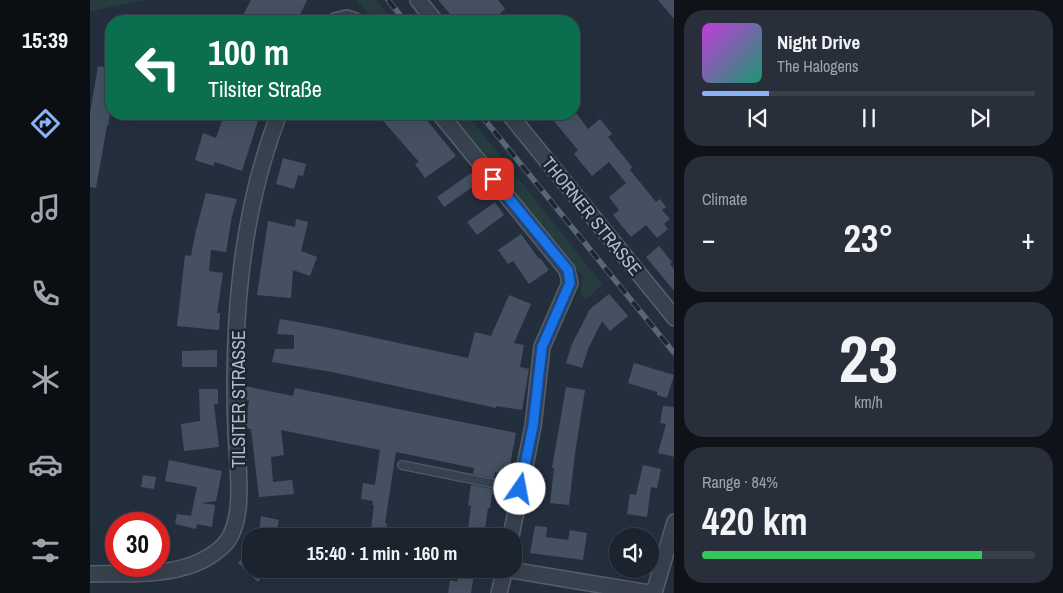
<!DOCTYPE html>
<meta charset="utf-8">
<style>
body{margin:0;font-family:"Archivo Narrow",sans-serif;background:#282f3a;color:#f1f3f6;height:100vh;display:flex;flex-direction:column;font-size:19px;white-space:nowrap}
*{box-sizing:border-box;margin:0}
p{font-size:16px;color:#a0a4aa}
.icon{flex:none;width:28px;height:28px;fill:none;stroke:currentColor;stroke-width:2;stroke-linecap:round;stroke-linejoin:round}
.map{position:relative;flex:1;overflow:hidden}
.panel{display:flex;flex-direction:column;gap:10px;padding:10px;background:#0f1319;width:389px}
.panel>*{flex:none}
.guide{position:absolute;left:15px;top:15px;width:475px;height:105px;border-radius:20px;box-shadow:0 5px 20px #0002,0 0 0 1px #39404a;background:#0b6e4f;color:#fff;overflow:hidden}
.controls{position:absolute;left:519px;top:528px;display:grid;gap:10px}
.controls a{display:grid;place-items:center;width:50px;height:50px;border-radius:50%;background:#1b232e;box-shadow:0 5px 20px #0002,0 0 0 1px #39404a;font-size:25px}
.speed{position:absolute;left:15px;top:512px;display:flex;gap:10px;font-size:25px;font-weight:700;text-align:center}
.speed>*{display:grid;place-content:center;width:65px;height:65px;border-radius:50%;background:#1b232e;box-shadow:0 5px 20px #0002,0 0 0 1px #39404a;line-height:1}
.speed .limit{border:8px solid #d22;background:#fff;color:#111}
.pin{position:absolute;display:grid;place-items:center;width:42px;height:42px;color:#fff;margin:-21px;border-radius:10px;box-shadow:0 2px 8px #0006}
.me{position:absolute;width:55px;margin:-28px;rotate:12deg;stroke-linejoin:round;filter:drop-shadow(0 0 4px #0008)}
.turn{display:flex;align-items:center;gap:18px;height:105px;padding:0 20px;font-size:22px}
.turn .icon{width:65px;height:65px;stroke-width:2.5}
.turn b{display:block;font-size:35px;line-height:42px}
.big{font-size:38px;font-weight:700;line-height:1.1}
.panel .widget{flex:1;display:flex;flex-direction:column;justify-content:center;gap:8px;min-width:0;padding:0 18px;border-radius:20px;background:#282f3a}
.panel .dial{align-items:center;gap:0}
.dial b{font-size:65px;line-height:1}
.song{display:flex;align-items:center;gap:15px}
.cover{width:60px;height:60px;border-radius:8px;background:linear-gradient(135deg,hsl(290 70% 55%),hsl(160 70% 35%))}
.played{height:5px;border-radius:2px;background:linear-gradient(90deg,#8ab4f8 20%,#39404a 20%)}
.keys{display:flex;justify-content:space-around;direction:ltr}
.heat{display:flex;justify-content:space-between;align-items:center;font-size:28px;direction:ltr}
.charge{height:8px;border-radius:4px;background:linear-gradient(90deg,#34c759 84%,#39404a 0)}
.trip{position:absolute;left:152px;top:528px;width:280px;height:50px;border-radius:20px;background:#1b232e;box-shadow:0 5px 20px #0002,0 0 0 1px #39404a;font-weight:700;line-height:50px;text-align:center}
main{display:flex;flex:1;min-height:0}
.tab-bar{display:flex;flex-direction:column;width:90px;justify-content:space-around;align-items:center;background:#0b0e12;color:#a0a4aa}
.tab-bar .icon{width:35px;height:35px}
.tab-bar .selected{color:#8ab4f8}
.tab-bar b{font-size:22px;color:#f1f3f6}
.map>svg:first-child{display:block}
</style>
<main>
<nav class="tab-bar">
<b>15:39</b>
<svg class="icon selected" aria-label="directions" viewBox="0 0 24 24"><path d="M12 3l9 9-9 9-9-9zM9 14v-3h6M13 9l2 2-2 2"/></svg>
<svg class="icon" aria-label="music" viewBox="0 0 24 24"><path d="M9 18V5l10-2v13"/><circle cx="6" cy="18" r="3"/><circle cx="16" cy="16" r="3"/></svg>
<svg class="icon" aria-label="phone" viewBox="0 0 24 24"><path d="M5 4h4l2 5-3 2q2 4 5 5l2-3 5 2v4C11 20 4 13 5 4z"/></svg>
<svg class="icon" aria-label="climate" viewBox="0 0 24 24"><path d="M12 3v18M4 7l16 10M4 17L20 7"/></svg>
<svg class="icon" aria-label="car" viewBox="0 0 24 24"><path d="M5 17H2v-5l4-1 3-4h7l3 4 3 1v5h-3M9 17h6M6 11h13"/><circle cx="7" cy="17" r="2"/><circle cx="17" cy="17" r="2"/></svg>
<svg class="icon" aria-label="filters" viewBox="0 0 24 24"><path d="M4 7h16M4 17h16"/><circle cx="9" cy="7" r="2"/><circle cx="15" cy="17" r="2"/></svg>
</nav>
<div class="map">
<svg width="585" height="593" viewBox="0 0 585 593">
<rect width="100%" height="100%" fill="#242f3e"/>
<g fill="#263c3f">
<path d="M0,0H56L0,11Z"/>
<path d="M266,0H286L303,21H285Z"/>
<path d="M360,114H377L512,284L496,300L490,293L492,276Z"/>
</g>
<g fill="#455162">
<path d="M161,0H217L207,21H150Z"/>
<path d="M348,0H408L415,9L410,13L417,21H366Z"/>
<path d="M568,0H585V20Z"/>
<path d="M8,66L21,68V108L18,126H17L6,188L0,187V113Z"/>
<path d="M141,114H155L169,118L152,171L125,162L123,166L105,160L113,133L126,138L134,115L140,117Z"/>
<path d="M287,114H332L366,156L335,178L325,164L329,162Z"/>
<path d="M458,114H487L498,129L510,119L522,134L518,137L542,167L540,170L566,202L570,199L576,207L572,210L580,219L574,224L578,229L567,238L556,225L541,237L523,215L529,210L519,197L536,183L519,162L502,176L484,154L488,150Z"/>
<path d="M193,158L216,164L213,176L208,175L204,189L186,184Z"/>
<path d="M381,173L388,183L354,207L347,197Z"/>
<path d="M116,193L147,199L142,216L136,252L121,250L119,271L133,273L127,313H130L129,330L87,326L95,255L101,256L106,230Z"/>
<path d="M405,202L414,215L387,235L377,222Z"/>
<path d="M206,219L218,222L211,251L227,257L220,276L203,270L201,298L167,295L178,221L205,227Z"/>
<path d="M431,234L449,259L450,258L459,270L439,284L423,261L418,264L408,250Z"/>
<path d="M569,246L582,262L580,264L585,270V292L556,257Z"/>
<path d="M519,294L538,316L520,331L512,321L498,349L492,368L476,363L482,344L500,309Z"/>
<path d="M419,295L441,304L424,343L434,345L430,367L439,369L432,410L406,406V408L242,372L182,362L185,349H204V335L187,334L190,319L235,327L378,358L385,332L401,336Z"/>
<path d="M127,350V367H92V351Z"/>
<path d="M544,363L584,375L577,398L567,395V392L538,383Z"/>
<path d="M155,386L203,396L205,388L426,433L418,475L405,472L404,478L383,474L384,468L306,452L295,523H297L295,536H280L284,505H282L283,501L271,499L273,483L285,485L290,450L191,430L194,455L181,457L183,482L202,480L204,494L169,497L161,429L155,428L159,400L155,399Z"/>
<path d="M476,387L495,390L485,453L479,505L460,503L464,468H462Z"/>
<path d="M109,389H128V404H124L129,447L94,451L91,424L110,421Z"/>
<path d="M573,406L585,407V457L568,453L576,424L570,423Z"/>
<path d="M79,460L132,471L126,501L112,503L125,505L122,527L107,524L106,529L85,524L87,514L101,516L107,487L75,481Z"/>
<path d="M553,465L571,469L567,488L561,487L557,517L537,514L540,494L546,495Z"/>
<path d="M53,475L66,477L64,489L51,487Z"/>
<path d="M381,485L403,489L400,508H398L394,536H377L381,506L378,505Z"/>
<path d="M171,516L189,520L186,536L169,532Z"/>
<path d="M445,526L457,527L456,537L478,540L480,530L497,533L493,560L440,553Z"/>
<path d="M161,548V569H179L168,582L148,563Z"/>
<path d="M370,569H385L381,593H358L360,580L367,582Z"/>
</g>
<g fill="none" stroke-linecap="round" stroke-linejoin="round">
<g stroke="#565f6c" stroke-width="10">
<path id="lane" d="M312,465L430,489"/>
</g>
<g stroke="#565f6c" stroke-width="18">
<g id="street">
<path d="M328,0L345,21"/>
<path d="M245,21L257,18L265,21"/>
<path d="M350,114L477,270L480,283L452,347L443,426L421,536"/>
<path d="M419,114L585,318"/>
<path d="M415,569L559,593"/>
<path d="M0,574C44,573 100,579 134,545C157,521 147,463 146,431C142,324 150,214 189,114"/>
<path d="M409,593L415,569"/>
<path d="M564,593L585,522"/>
</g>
</g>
<use href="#lane" stroke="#38414e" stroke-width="8"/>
<use href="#street" stroke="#38414e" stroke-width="15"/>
<g stroke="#5a6575" stroke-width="5.5">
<g id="rail">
<path d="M298,0L315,21"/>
<path d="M390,114L585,354"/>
</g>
</g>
<use href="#rail" stroke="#1d2633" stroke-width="4" stroke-dasharray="11" stroke-linecap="butt"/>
</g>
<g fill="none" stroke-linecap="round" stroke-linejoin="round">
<g stroke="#114b97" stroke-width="12">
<path id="route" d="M403,179L478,270L480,283L452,347L443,426L430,489"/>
</g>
<use href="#route" stroke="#1a73e8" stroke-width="9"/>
</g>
<g text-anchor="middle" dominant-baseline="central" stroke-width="5" stroke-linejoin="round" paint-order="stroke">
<g font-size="18" fill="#b4bcc9" stroke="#1d2633">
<text transform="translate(502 216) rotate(51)">THORNER STRASSE</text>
<text transform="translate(148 399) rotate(-90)">TILSITER STRASSE</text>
</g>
</g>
</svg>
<div class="controls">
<a><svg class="icon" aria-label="sound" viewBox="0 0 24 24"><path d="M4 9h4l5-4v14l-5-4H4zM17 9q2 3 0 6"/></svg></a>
</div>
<div class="speed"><div class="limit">30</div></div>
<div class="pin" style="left:403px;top:179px;background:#d93025"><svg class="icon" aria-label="arrive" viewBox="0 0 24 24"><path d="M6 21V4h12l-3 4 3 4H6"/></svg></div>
<svg class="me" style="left:430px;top:489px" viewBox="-20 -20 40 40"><circle r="19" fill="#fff"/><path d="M0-13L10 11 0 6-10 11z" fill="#1a73e8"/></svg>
<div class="trip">15:40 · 1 min · 160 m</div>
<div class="guide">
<div class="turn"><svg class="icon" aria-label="left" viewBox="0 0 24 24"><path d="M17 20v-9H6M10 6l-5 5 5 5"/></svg><div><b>100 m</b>Tilsiter Straße</div></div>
</div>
</div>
<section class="panel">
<div class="widget">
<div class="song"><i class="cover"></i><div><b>Night Drive</b><p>The Halogens</p></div></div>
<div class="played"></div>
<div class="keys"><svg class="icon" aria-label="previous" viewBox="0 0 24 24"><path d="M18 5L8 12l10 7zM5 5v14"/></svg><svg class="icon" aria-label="pause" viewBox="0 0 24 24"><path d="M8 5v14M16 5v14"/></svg><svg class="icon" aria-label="next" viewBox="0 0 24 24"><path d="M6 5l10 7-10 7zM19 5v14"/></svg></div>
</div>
<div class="widget"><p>Climate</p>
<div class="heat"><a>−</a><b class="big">23°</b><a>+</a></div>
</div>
<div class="widget dial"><b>23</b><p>km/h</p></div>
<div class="widget"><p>Range · 84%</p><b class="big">420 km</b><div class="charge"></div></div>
</section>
</main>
